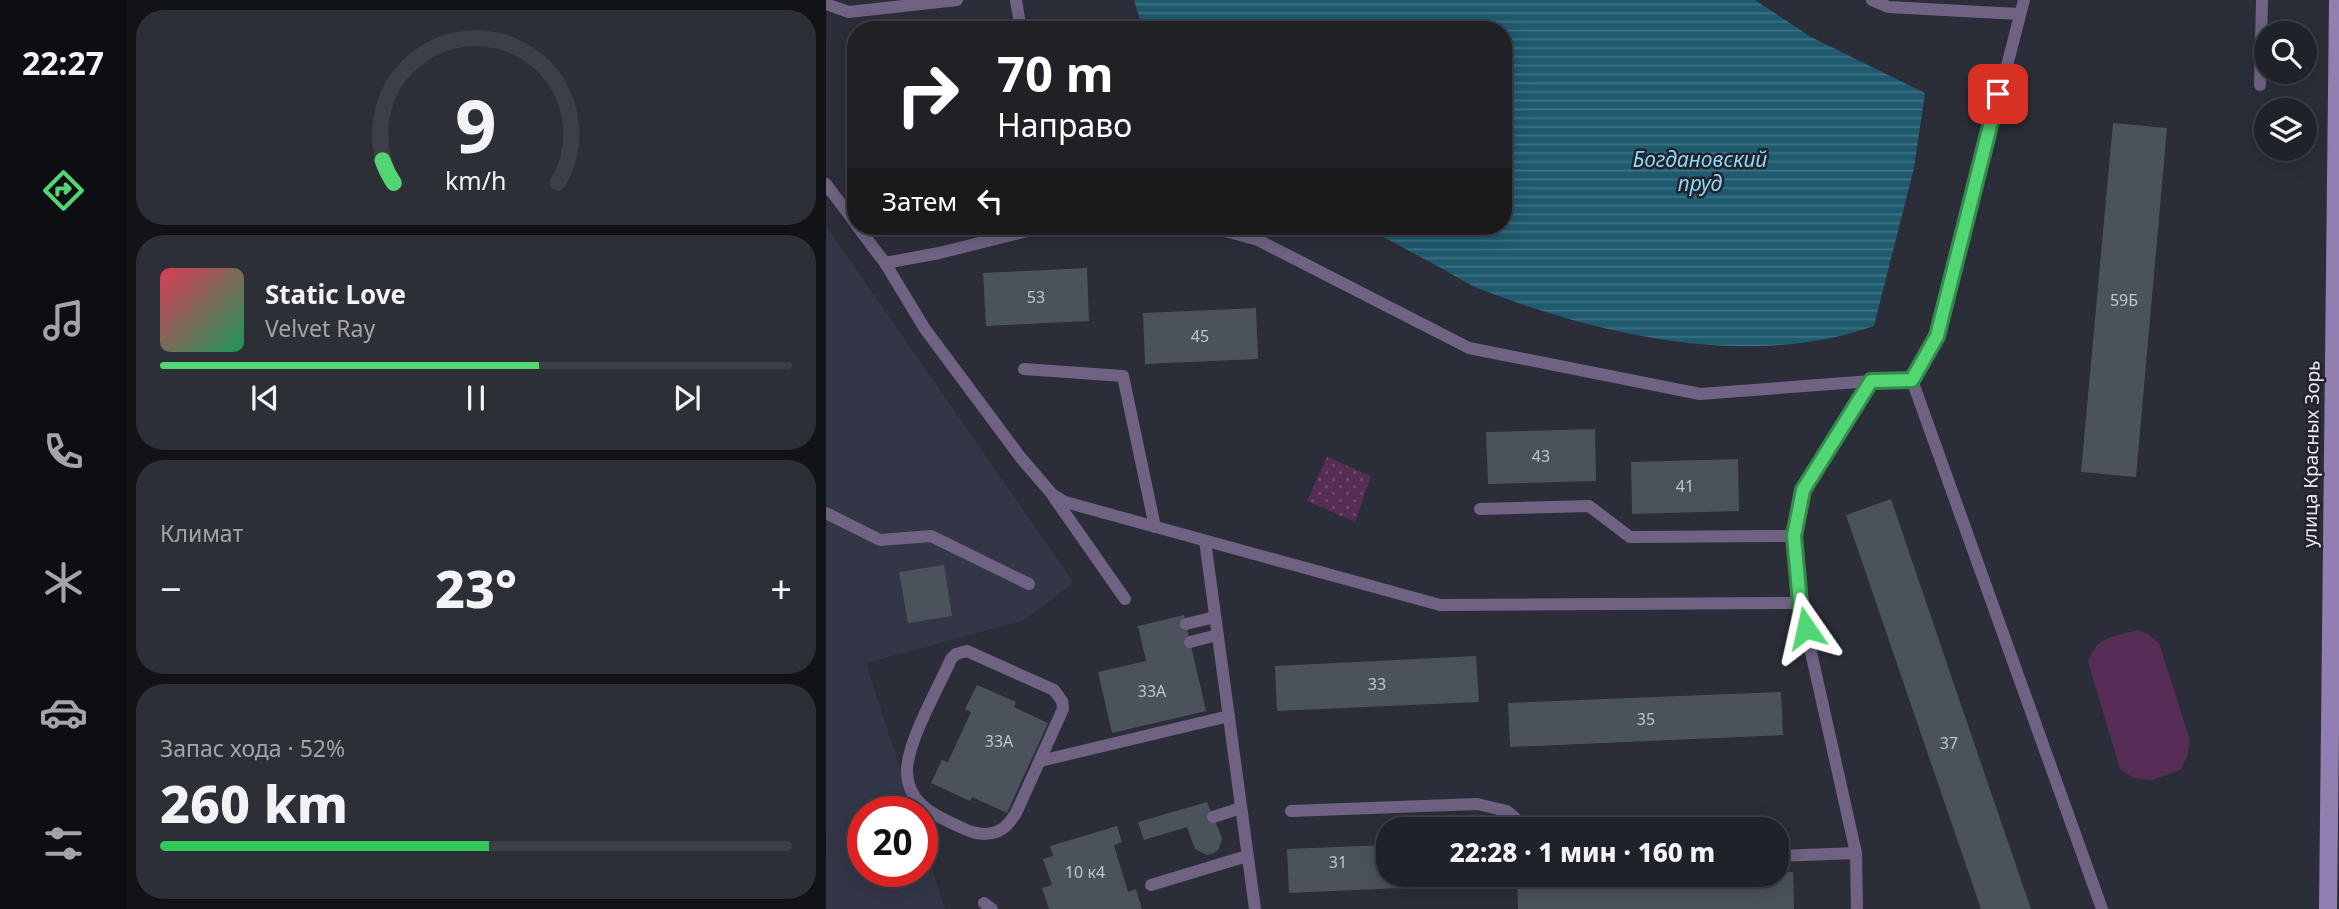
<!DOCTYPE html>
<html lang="ru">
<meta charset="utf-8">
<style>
body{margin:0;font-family:"Noto Sans",sans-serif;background:#2d2f36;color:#f1f3f6;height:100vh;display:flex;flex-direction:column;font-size:26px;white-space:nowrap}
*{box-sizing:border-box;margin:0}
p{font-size:23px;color:#a2a4a8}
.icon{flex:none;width:38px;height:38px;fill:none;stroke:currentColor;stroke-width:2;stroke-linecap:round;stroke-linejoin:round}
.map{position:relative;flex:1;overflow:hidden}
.side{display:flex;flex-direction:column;gap:10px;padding:10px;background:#121317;width:700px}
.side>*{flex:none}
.hud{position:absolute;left:21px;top:21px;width:665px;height:214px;border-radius:28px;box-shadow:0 4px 18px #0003,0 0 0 2px #3d3f47;background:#202124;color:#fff;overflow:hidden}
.tools{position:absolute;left:1428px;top:21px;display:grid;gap:14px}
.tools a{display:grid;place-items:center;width:63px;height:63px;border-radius:50%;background:#20222a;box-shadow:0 4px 18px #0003,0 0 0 2px #3d3f47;font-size:35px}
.speed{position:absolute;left:21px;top:796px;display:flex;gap:14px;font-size:35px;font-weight:700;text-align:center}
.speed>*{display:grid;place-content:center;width:91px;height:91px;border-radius:50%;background:#20222a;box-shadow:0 4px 18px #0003,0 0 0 2px #3d3f47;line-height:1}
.speed .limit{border:10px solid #d22;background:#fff;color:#111}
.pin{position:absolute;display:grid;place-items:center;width:60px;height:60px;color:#fff;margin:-30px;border-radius:14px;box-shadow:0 4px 10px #0006}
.me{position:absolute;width:77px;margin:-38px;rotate:349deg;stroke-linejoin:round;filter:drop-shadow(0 0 5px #0008)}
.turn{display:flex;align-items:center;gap:24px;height:147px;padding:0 35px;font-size:32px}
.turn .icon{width:91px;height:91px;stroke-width:2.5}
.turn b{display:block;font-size:49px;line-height:60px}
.then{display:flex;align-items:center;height:66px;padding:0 35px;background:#0003;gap:14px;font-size:26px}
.big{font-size:52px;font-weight:800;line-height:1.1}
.side .card{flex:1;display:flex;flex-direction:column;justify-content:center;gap:10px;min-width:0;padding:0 24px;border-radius:28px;background:#2d2f36}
.side .dial{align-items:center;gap:0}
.dial svg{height:182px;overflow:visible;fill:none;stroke:#3d3f47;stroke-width:7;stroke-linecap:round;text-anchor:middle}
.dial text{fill:#f1f3f6;stroke:none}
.song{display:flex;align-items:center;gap:21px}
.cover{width:84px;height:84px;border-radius:10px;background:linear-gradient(135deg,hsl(350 70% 55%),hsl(150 70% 35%))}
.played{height:7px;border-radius:4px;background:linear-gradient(90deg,#52d673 60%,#3d3f47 60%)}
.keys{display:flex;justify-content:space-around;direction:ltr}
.heat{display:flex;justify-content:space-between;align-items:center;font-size:38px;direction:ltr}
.charge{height:10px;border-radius:5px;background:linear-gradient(90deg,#34c759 52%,#3d3f47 0)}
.trip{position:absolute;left:550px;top:817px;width:413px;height:70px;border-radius:28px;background:#20222a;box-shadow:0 4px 18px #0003,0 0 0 2px #3d3f47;font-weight:800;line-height:70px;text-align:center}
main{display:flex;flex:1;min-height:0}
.menu{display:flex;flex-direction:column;width:126px;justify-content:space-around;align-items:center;background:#0d0e11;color:#a2a4a8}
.menu .icon{width:49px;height:49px}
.menu .on{color:#52d673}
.menu b{font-size:32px;color:#f1f3f6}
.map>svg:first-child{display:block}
</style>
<main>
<nav class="menu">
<b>22:27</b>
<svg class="icon on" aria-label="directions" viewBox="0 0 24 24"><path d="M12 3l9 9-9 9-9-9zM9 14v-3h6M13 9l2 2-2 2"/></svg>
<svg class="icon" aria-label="music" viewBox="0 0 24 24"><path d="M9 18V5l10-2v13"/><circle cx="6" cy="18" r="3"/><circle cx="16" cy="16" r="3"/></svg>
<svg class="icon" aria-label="phone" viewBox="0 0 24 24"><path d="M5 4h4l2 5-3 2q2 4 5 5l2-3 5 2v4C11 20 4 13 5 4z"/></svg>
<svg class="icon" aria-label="climate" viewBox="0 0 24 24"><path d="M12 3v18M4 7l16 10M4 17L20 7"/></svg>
<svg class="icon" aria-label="car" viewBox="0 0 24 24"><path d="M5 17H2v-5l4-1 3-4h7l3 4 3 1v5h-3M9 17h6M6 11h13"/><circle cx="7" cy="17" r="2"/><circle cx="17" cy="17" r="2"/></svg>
<svg class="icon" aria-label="filters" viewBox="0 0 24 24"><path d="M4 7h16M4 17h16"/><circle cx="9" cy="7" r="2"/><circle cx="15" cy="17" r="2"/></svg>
</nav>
<section class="side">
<div class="card dial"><svg viewBox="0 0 100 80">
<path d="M14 69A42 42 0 1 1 86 69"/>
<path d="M14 69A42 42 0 0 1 9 59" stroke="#52d673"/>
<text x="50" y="56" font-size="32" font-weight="700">9</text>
<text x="50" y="72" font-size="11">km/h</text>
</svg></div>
<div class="card">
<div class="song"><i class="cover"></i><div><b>Static Love</b><p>Velvet Ray</p></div></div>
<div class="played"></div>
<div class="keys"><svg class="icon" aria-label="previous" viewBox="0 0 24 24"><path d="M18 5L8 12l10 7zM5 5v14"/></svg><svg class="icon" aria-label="pause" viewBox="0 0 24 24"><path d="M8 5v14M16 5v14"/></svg><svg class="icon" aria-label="next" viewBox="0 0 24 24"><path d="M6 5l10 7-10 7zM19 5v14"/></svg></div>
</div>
<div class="card"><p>Климат</p>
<div class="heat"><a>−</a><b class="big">23°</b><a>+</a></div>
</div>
<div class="card"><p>Запас хода · 52%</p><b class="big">260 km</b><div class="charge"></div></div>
</section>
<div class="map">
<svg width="1513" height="909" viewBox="0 0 1513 909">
<defs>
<pattern id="park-dots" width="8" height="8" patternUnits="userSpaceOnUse" patternTransform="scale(1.75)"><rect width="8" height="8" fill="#562d55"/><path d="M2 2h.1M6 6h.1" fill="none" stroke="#6e4c6e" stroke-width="1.8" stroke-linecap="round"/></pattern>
<pattern id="water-rules" width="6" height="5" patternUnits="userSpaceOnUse" patternTransform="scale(1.75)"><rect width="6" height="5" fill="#1f5a6f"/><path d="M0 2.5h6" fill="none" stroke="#407284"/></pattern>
</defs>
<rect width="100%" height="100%" fill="#2b2d38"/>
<path fill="#333647" d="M0,226L248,583L196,621L40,663L88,812H37V872H96V839L119,909H0Z"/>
<path fill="url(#park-dots)" d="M501,457L545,476L529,522L481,501Z"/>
<path fill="#562d55" d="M1312,630L1322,634L1333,643L1364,740L1361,757L1354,770L1326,780L1307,778L1294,769L1262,662C1270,636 1287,637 1312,630Z"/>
<path fill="url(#water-rules)" d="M308,0H929L985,37L1099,93L1088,168L1048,326C924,370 773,335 654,289C641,284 629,276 617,269C590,255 564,240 537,226H677V30H317Z"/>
<g fill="#4a525c">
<path d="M1287,123L1341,128L1310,477L1255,472Z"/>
<path d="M261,268L263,321L160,326L157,273Z"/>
<path d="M430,308L432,359L319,364L317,313Z"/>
<path d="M769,429L770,481L662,484L660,432Z"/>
<path d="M912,459L913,511L806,514L805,462Z"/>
<path d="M1065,499L1134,702L1205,909H1155L1020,515Z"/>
<path d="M118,565L126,616L82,623L73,572Z"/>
<path d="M358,615L380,711L286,733L272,672L320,661L312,626Z"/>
<path d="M650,656L653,702L451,711L449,666Z"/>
<path d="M151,685L190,702L188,707L222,723L181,813L146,797L144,801L105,783L116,760L122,762L145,712L139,709Z"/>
<path d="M955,692L957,735L684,747L682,703Z"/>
<path d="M381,802L396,838L393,849L388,853L381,855L369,849L361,827L318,840L312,822Z"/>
<path d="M291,826L296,842L288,845L302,892L310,889L316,909H223L216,888L226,885L217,859L227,856L224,846Z"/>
<path d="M562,845V875H664L665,884L463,893L461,849Z"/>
<path d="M950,872H967L968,909H692L691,881L872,875H950Z"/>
</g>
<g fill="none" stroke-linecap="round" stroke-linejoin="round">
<g stroke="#6f6282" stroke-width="12">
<path d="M190,0L195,30"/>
<path d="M1046,0L1062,7L1193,14"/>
<path d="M1198,0L1111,336L1086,380L1276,909"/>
<path d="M0,4L23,12L131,0"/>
<path d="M1434,85L1436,0"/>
<path d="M0,184L30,224"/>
<path d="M31,226L59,263L99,329L195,458L226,494L239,502L614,605L974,603L1030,853L1031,909"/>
<path d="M381,226L432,240L643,348L874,394L1045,381L1086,380"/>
<path d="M59,263L113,253L222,226"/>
<path d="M198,369L297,376L329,527"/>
<path d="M227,496L299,599"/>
<path d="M654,509L763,506L804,537L968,536"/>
<path d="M0,513L54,540L105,536L203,584"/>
<path d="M379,541L429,909"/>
<path d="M974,603L968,536L977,490L1045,381"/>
<path d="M360,624L389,617"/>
<path d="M364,642L392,635"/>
<path d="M141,651L228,690L236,701L237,709L190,813C184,822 178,831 166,833C153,836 142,831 130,825C105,814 80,801 81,769C83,738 112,689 125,659L130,654Z"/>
<path d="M214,761L403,716"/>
<path d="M465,811L651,804L681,811L703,830"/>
<path d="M387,817L415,808"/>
<path d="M950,856L1030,853"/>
<path d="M325,885L421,856"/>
<path d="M158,903L166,909"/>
</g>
<path stroke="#937eb1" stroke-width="18" d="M1502,909L1512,0"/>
</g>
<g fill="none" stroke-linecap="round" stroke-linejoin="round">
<g stroke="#358b4b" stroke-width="18">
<path id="route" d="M980,628L974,603L968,536L977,490L1045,381L1086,380L1111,336L1172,94"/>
</g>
<use href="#route" stroke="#52d673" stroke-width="12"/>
</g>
<g text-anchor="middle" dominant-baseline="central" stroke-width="5" stroke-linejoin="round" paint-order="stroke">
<g font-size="16" fill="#c1c5cc">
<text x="210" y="297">53</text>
<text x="1298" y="300">59Б</text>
<text x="374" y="336">45</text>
<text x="715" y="456">43</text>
<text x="859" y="486">41</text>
<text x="551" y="684">33</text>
<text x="326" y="691">33А</text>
<text x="820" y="719">35</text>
<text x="173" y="741">33А</text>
<text x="1123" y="743">37</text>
<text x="512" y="862">31</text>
<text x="259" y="872">10 к4</text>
</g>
<g font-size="19" fill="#e9ebf2" stroke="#22232d">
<text transform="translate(1485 454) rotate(-89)">улица Красных Зорь</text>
</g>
<g font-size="21" font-style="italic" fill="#8bd7f7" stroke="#22232d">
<text x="874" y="159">Богдановский<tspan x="874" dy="24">пруд</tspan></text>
</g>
</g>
</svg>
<div class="tools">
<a><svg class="icon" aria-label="search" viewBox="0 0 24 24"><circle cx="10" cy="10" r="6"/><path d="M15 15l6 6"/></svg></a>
<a><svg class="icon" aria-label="layers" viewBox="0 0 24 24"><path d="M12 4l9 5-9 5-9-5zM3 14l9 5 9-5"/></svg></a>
</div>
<div class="speed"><div class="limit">20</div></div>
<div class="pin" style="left:1172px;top:94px;background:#d93025"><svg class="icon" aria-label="arrive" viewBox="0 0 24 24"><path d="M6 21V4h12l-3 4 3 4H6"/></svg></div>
<svg class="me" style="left:980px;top:628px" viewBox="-20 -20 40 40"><path d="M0-17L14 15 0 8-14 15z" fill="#52d673" stroke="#fff" stroke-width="4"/></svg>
<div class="trip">22:28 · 1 мин · 160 m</div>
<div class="hud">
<div class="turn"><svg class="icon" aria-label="right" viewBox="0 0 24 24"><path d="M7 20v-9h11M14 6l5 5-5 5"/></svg><div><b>70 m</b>Направо</div></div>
<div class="then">Затем<svg class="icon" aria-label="left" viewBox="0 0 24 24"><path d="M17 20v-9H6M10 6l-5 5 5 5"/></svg></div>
</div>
</div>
</main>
